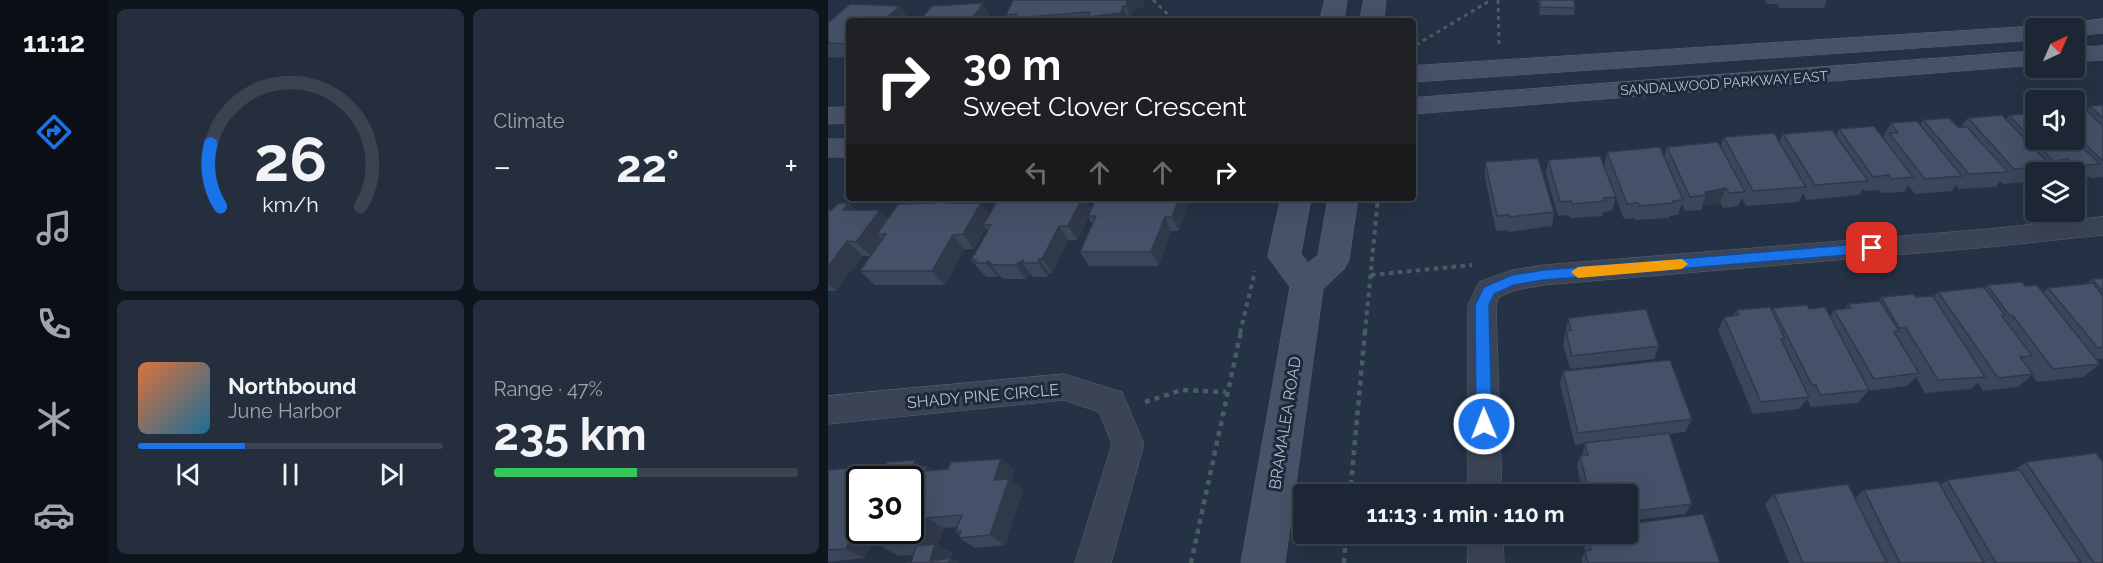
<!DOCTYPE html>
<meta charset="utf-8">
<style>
body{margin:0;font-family:Raleway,sans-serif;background:#252e3c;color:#f1f3f6;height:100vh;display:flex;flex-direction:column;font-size:22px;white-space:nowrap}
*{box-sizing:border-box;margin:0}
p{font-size:20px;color:#a0a5ac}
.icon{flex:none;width:33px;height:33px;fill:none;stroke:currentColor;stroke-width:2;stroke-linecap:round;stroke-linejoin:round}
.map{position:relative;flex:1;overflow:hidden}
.drawer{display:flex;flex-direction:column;gap:9px;padding:9px;background:#0f151d;width:720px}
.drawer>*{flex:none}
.guide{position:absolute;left:18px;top:18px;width:570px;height:183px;border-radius:6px;box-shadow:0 6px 24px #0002,0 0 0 2px #3a434f;background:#202124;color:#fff;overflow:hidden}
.needle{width:39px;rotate:44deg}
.buttons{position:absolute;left:1197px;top:18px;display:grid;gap:12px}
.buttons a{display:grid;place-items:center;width:60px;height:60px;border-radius:6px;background:#1c2634;box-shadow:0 6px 24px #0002,0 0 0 2px #3a434f;font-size:30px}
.speed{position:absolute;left:18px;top:466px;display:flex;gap:12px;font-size:30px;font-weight:700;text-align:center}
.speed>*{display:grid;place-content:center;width:78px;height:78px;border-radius:50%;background:#1c2634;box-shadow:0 6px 24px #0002,0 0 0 2px #3a434f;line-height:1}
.speed .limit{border:3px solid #111;border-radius:9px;background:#fff;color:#111}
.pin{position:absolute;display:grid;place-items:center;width:51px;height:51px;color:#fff;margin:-26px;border-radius:12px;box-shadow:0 3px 9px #0006}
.me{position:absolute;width:66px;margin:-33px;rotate:359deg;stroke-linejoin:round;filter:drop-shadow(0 0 4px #0008)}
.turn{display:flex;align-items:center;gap:21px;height:126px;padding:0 18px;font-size:27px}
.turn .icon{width:78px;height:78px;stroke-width:2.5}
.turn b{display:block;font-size:42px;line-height:51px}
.lanes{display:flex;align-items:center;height:57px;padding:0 18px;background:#0003;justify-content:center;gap:30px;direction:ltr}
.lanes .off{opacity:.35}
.big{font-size:45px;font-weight:700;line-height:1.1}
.drawer .tile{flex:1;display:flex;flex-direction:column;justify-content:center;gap:9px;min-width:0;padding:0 21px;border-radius:9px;background:#252e3c}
.drawer .dial{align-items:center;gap:0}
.dial svg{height:156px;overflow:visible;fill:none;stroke:#3a434f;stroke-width:7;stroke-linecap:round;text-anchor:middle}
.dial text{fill:#f1f3f6;stroke:none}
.song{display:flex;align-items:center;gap:18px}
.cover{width:72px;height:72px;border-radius:9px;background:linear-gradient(135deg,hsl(20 70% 55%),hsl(200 70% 35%))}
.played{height:6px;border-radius:3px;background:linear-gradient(90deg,#1a73e8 35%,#3a434f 35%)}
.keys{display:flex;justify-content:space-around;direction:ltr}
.heat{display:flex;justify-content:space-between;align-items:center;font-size:33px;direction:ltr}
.charge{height:9px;border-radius:4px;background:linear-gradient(90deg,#34c759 47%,#3a434f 0)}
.drawer .tiles{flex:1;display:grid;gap:9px;grid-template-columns:repeat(2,1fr)}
.trip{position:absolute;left:465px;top:484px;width:345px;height:60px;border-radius:6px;background:#1c2634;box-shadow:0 6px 24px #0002,0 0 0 2px #3a434f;font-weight:700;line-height:60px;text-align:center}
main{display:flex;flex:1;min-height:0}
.dock{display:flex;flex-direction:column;width:108px;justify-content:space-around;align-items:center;background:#0b0f15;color:#a0a5ac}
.dock .icon{width:42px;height:42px}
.dock .on{color:#1a73e8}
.dock b{font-size:27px;color:#f1f3f6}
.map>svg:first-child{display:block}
</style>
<main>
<nav class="dock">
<b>11:12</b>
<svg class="icon on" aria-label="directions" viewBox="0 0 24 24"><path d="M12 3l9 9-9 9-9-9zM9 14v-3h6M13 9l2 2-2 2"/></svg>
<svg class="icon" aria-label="music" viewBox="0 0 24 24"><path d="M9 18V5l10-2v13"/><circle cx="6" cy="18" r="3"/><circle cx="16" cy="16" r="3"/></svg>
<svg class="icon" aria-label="phone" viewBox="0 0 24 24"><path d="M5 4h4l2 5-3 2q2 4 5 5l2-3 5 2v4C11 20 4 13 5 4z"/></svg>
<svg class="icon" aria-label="climate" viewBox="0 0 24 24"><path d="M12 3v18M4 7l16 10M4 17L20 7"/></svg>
<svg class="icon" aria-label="car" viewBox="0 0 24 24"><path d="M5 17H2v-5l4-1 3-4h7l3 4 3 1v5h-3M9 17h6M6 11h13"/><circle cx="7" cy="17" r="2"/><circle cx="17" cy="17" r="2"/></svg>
</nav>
<section class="drawer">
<div class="tiles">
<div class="tile dial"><svg viewBox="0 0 100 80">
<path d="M14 69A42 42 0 1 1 86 69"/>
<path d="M14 69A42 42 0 0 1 9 37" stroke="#1a73e8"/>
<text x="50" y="56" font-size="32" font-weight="700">26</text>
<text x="50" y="72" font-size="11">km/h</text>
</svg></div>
<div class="tile"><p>Climate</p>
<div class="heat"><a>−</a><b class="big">22°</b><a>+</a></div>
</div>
<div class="tile">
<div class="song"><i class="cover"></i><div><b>Northbound</b><p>June Harbor</p></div></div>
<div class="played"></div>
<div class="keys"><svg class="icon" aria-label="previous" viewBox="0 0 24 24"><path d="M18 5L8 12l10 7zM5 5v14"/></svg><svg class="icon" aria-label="pause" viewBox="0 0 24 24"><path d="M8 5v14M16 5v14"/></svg><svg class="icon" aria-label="next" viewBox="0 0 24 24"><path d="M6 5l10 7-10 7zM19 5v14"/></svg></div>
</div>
<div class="tile"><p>Range · 47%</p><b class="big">235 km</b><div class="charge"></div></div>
</div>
</section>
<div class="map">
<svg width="1275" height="563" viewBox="0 0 1275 563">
<rect width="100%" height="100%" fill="#253245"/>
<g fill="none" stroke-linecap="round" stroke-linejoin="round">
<g stroke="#586272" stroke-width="1">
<g id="minor">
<path d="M1275,217V235L1161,247L716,285L688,290L671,297L668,305L674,495H640V305L651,282L684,270L716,265L1161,229Z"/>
<path d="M236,374L294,392L316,444L283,563H247L284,444L271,412L236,400L0,424V396Z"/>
<path d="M641,534H675L676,563H640Z"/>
</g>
</g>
<g stroke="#586272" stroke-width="1">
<g id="secondary">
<path d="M497,0H519L516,21H492Z"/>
<path d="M536,0H558L556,21H532Z"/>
<path d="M1275,19V33L1246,36V28H1235L1238,24Z"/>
<path d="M1208,26L1217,28H1208V40L585,82V66Z"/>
<path d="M1275,46V60L1246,62V48Z"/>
<path d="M1208,51V65L585,114V98Z"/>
<path d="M21,107V123L0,124V108Z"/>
<rect x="0" y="139" width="21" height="18"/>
<path d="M453,198H483L473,254L480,263L490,255L500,198H530L521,260L516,269L495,289L457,563H413L462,287L440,257Z"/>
</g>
</g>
<g stroke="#455e62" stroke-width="3" stroke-dasharray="4 4" stroke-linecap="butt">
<path d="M325,0L347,21"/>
<path d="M670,0L671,44"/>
<path d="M585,43L592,47"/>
<path d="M588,45L663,0"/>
<path d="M1220,77L1237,76"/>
</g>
<g stroke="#455e62" stroke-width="4" stroke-dasharray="4.5 4.5" stroke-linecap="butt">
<path d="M543,275L644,265"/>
<path d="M412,333L427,271"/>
<path d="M537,333L550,198"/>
</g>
<g stroke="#455e62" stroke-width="4.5" stroke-dasharray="5 5" stroke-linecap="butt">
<path d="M317,402L354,390L398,392"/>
<path d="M522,495L537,331"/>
<path d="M363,563L413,331"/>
<path d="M516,563L518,534"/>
</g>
<use href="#minor" fill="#3a4455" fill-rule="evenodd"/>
<use href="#secondary" fill="#475268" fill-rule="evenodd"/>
</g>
<g fill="#3a4659" fill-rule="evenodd">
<path d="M185,0H315L317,6L306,10L303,20L301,21H181L178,15Z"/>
<path d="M710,0H746L747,8L746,15H712Z"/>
<path d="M937,0H999L996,8H951L949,4H939Z"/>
<path d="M72,6L81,20L21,21V58L0,57V23Z"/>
<path d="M1275,105V177L1263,178L1261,176L1259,178L1246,179V172H1208V181L1175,184L1172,181L1168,187L1131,189L1128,185L1124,191L1087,194L1080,185L1076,192L1054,193L1051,190L1037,191L1035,189L1031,195L979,200L975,193L971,202L918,206L914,198L910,206L895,208L892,202L874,206L873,210L857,211L854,204L850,215L841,216V218L807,220L806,218L796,219L776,166L779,152L836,157L839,147H892L896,137L951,142L955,134L1008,135L1011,129L1055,137L1063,123L1092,125L1095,120L1130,127H1133L1140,118L1178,119L1181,115L1208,140H1246V108L1259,111L1262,106Z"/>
<path d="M720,160L788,197L784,211L775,212L774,216L742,218L741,215L730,216L718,174Z"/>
<path d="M657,162L726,212L724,226L680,232V230L668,231L657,177Z"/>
<path d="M257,198L263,209L268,198H360L361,201L351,231H343L331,266H261L252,252L264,224L260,217L249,240H240L224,273H221L220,277H205L204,275L198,279H176L171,275L170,277H158L143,260L160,231L158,228L146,249H137L117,285H47L32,271L43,256H34L8,291H0V210H4L20,203L27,210L60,218L128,203H153L161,214Z"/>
<path d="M1275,278V359H1268L1272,364L1255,377L1209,382L1204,375L1190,387L1155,391L1150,383L1143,389L1097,393L1088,377L1079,386L1040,391L1030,403L983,407L979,399L971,409L925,414L890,330L896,317L906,316L908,310L944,311L945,308L981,309L1002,317L1006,310L1017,309L1020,304L1050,301L1053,297H1105L1110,292L1157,288L1159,285L1197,286L1215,293L1220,288L1259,284L1264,279Z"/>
<path d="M740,318L831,346L826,359L742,369L735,344Z"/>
<path d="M735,371L864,419L857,432L841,434L864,504L857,514L800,521V495H755L749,467L752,456H754L757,443L747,445L732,384Z"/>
<path d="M173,459L187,470L183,481L195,490L177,545L147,548L131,538L132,535L127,532L129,527L116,528L109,545L124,553L123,558L131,563H77L83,562L85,555L71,556L52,546L57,535L49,536L47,535L37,558L0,562V470L38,471L52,470L55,472L95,466L106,470L120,469ZM32,480L82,531H32Z"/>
<path d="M1198,462L1275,563H961L937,504L946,494L1027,498L1036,490L1112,485L1119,480L1185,471Z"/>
<path d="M757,534H800L892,563H754L753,560L757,551L755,540Z"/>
</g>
<g fill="#303949">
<path d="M299,0H315L317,6L306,10L303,20L298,6Z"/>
<path d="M155,3L163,18L161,21H143Z"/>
<path d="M72,6L81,20L80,21H55Z"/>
<path d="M295,6L301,21H262L260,17Z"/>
<path d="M898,188L892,202L874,206L878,195L877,192Z"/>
<path d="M121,198H124L134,211L118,203Z"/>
<path d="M254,198H257L263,209L249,240L240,226Z"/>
<path d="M351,198H360L361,201L351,231L344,217Z"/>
<path d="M20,203L34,217L15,210Z"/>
<path d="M153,203L164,218L155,225L158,228L146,249L135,234Z"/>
<path d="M52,210L65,224L49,234L54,239L43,256L28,242Z"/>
<path d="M337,217L343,231L331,266L323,252Z"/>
<path d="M231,226L240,240L224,273L214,259Z"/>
<path d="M125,235L137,249L117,285L104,271Z"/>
<path d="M19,241L34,256L8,291L0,284V267Z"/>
<path d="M211,259L221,273L220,277L210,263Z"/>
<path d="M196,260L194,263L204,275L198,279L187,265Z"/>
<path d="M160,261L171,275L170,277L158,263Z"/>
<path d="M173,459L187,470L183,481L195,490L177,545L162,535L166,480Z"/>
<path d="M87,460L98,468L99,466L115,477L84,468Z"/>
<path d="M32,467L49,478L52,470L67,480H42L29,472Z"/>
<path d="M32,517V526H30L32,527V531H40L47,535L37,558L18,549Z"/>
<path d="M99,518L116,528L109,545L124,553L123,558L131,563H106L102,561L105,552L89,543Z"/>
</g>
<g fill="#445168" stroke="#303949" stroke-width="1.5">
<path d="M185,0H299L298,6H295L293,13L260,17L262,12L187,18L189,14L178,15Z"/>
<path d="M712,0H746L747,8L712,7Z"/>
<path d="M155,3L143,21H91L104,6Z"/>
<path d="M22,4L72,6L55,21H21V44L0,43V23Z"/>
<path d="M1275,105V118L1262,106Z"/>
<path d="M1255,107L1275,126V161L1246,133V108Z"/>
<path d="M1208,113V140H1246L1272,164L1247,166L1240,159L1225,161L1181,115Z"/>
<path d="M1174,115L1223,166L1186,169L1140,118Z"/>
<path d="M1121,118L1130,127H1139L1180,172L1141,174L1095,120Z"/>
<path d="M1089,121L1134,176L1097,179L1061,133H1070L1063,123Z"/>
<path d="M1046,126L1085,177L1063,179L1061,175L1045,177L1011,129Z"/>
<path d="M1004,130L1040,181L987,185L955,134Z"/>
<path d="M946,133L978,187L925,191L896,137Z"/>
<path d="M890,142L917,192L901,193L898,188L877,192L878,195L862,197L839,147Z"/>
<path d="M832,147L855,200L845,201V203L811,206L810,203L799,204L779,152Z"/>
<path d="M772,156L788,197L776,198L777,201L744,204L743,201L732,202L720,160Z"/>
<path d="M710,158L726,212L681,217V215L669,216L657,162Z"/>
<path d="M110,198H121L118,203H153L135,234L125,235L104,271H32L58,234H49L70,204L106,203Z"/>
<path d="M171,198H254L240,226H231L214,259H211L210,263H194L196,260L187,265H165L160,261L158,263H146L148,260H143L163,225H155Z"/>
<path d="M268,198H351L344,217H337L323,252H252L268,216H260Z"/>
<path d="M10,203H20L15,210H52L28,242L19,241L0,267V210H4Z"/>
<path d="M1275,278V291L1264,279Z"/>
<path d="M1194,282L1197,286L1209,285L1272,364L1225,369L1185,316H1182L1159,285Z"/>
<path d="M1265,283L1275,296V347L1270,348L1220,288Z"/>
<path d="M1156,287L1177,315L1174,316L1204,356L1192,357L1205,374L1170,378L1110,292Z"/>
<path d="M1086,294L1088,297L1105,296L1157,377L1110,380L1078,328H1071L1053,297Z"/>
<path d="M1052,301L1071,331L1066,332L1091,373L1046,379L1006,310L1023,308L1020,304Z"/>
<path d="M979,305L981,309L997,307L1041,390L992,395L988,385H984L945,308Z"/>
<path d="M942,307L957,339H953L981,397L933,402L896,317L911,315L908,310Z"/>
<path d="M818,309L831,346L744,356L738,331L743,330L740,318Z"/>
<path d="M842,360L864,419L750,433L735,371Z"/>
<path d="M841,433L864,504L800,512V495H762L752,456L760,455L757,443Z"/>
<path d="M1268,453L1275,462V563H1266L1198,462Z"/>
<path d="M173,459L166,480L181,479L162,535L131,538L133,531L127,532L134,515L99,518L89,543L52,546L59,531H82V480H51L59,462L87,460L84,468L99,466L97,471L120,469L123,462Z"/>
<path d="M32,467L29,472L52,470L48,480H32V517L18,549L0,550V470Z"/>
<path d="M1192,470L1253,563H1168L1119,480Z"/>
<path d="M1110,481L1156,563H1072L1036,490Z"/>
<path d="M1020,484L1059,563H975L946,494Z"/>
<path d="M875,514L892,563H760L757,551L763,550L760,534H800V524Z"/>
<path d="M107,544L102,561L122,558L121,563H77L83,562L88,546Z"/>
</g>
<path fill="#1a73e8" stroke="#114b97" stroke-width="1.5" d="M1044,243L1050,248L1044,253L716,280L686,285L666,294L661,305L664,424L661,429L656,431L650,429L648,424L647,305L656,287L684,275L716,270Z"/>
<path fill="#f59e0b" d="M854,259L860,264L854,269L750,278L743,272L750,267Z"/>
<g text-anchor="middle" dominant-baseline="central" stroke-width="6" stroke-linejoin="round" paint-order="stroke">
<g font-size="14" fill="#b7bfce" stroke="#1e293a">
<text transform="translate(896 83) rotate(-4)">SANDALWOOD PARKWAY EAST</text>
</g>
<g font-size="16" fill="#b7bfce" stroke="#1e293a">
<text transform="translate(155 396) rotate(-5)">SHADY PINE CIRCLE</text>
<text transform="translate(457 423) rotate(-81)">BRAMALEA ROAD</text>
</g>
</g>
</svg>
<div class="buttons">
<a><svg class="needle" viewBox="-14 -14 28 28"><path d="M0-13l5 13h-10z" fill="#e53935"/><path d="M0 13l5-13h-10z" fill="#a0a5ac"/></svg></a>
<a><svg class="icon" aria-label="sound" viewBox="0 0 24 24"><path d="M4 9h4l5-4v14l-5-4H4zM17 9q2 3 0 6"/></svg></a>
<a><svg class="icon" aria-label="layers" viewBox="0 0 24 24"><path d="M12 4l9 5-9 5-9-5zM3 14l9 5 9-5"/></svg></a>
</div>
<div class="speed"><div class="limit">30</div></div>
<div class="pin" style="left:1044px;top:248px;background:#d93025"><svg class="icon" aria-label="arrive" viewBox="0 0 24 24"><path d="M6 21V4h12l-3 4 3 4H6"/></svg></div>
<svg class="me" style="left:656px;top:424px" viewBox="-20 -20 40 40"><circle r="17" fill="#1a73e8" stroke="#fff" stroke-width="3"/><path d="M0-11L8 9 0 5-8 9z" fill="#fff"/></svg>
<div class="trip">11:13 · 1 min · 110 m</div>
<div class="guide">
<div class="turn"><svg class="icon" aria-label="right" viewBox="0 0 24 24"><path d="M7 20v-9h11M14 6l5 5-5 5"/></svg><div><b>30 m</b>Sweet Clover Crescent</div></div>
<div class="lanes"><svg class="icon off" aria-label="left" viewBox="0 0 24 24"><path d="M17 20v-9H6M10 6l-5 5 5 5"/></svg><svg class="icon off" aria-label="ahead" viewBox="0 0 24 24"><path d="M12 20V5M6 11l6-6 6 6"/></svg><svg class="icon off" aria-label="ahead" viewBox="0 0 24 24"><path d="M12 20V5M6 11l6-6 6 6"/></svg><svg class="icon" aria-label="right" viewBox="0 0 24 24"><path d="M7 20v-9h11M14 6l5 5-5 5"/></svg></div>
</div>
</div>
</main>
